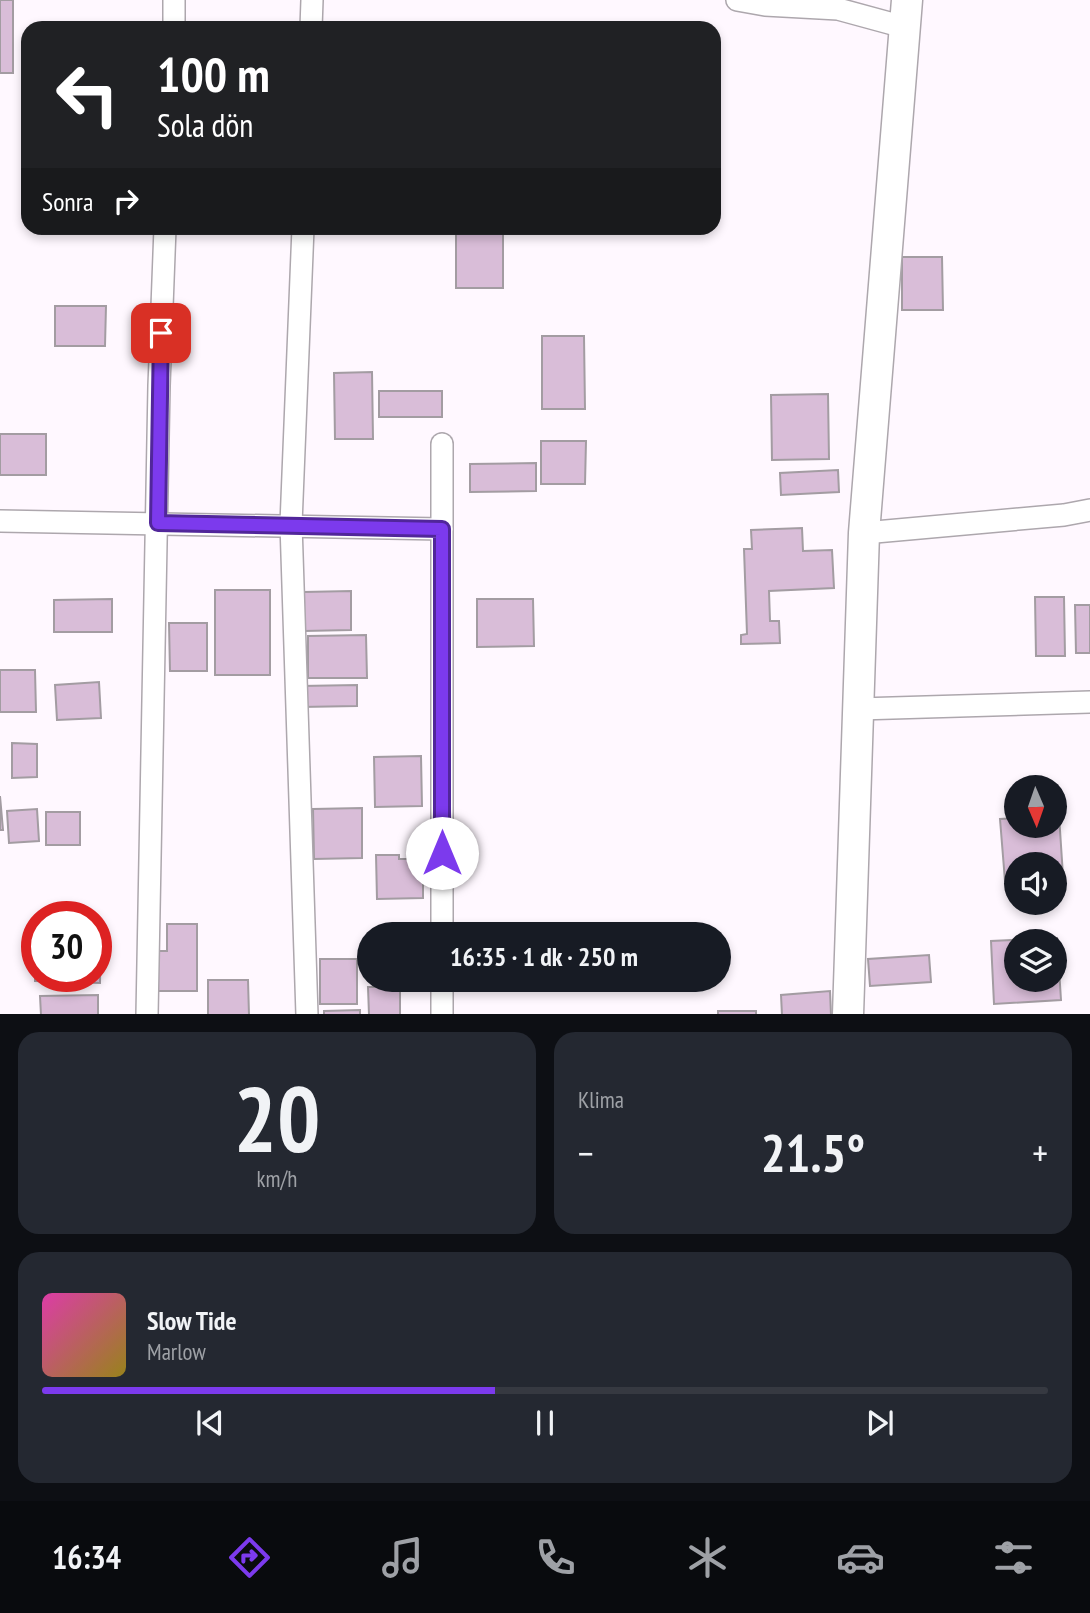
<!DOCTYPE html>
<html lang="tr">
<meta charset="utf-8">
<style>
body{margin:0;font-family:"PT Sans Narrow",sans-serif;background:#242831;color:#f1f3f6;height:100vh;display:flex;flex-direction:column;font-size:26px;white-space:nowrap}
*{box-sizing:border-box;margin:0}
p{font-size:23px;color:#9ea1a6}
.icon{flex:none;width:38px;height:38px;fill:none;stroke:currentColor;stroke-width:2;stroke-linecap:round;stroke-linejoin:round}
.map{position:relative;height:1014px;overflow:hidden}
.sheet{display:flex;flex-direction:column;gap:18px;padding:18px;background:#0d0f14;flex:1}
.sheet>*{flex:none}
.guide{position:absolute;left:21px;top:21px;width:700px;height:214px;border-radius:21px;box-shadow:0 4px 10px #0003;background:#202124;color:#fff;overflow:hidden}
.needle{width:46px;rotate:178deg}
.buttons{position:absolute;left:1004px;top:775px;display:grid;gap:14px}
.buttons a{display:grid;place-items:center;width:63px;height:63px;border-radius:50%;background:#171b24;box-shadow:0 4px 10px #0003;font-size:35px}
.speed{position:absolute;left:21px;top:901px;display:flex;gap:14px;font-size:35px;font-weight:700;text-align:center}
.speed>*{display:grid;place-content:center;width:91px;height:91px;border-radius:50%;background:#171b24;box-shadow:0 4px 10px #0003;line-height:1}
.speed .limit{border:10px solid #d22;background:#fff;color:#111}
.pin{position:absolute;display:grid;place-items:center;width:60px;height:60px;color:#fff;margin:-30px;border-radius:14px;box-shadow:0 4px 10px #0006}
.me{position:absolute;width:77px;margin:-38px;rotate:0deg;stroke-linejoin:round;filter:drop-shadow(0 0 5px #0008)}
.turn{display:flex;align-items:center;gap:24px;height:147px;padding:0 21px;font-size:32px}
.turn .icon{width:91px;height:91px;stroke-width:2.5}
.turn b{display:block;font-size:49px;line-height:60px}
.then{display:flex;align-items:center;height:66px;padding:0 21px;background:#0003;gap:14px;font-size:26px}
.big{font-size:52px;font-weight:700;line-height:1.1}
.sheet .widget{flex:1;display:flex;flex-direction:column;justify-content:center;gap:10px;min-width:0;padding:0 24px;border-radius:21px;background:#242831}
.sheet .dial{align-items:center;gap:0}
.dial b{font-size:91px;line-height:1}
.song{display:flex;align-items:center;gap:21px}
.cover{width:84px;height:84px;border-radius:10px;background:linear-gradient(135deg,hsl(320 70% 55%),hsl(50 70% 35%))}
.played{height:7px;border-radius:4px;background:linear-gradient(90deg,#7c3aed 45%,#363941 45%)}
.keys{display:flex;justify-content:space-around;direction:ltr}
.heat{display:flex;justify-content:space-between;align-items:center;font-size:38px;direction:ltr}
.sheet .tiles{flex:1;display:grid;gap:18px;grid-template-columns:1fr 1fr}
.widget:last-child{grid-column:span 2}
.trip{position:absolute;left:357px;top:922px;width:374px;height:70px;border-radius:35px;background:#171b24;box-shadow:0 4px 10px #0003;font-weight:700;line-height:70px;text-align:center}
.tab-bar{display:flex;height:112px;justify-content:space-around;align-items:center;background:#090b0e;color:#9ea1a6}
.tab-bar .icon{width:49px;height:49px}
.tab-bar .current{color:#7c3aed}
.tab-bar b{font-size:32px;color:#f1f3f6}
.map>svg:first-child{display:block}
</style>
<div class="map">
<svg width="1090" height="1015" viewBox="0 0 1090 1015">
<rect width="100%" height="100%" fill="#fff8ff"/>
<g fill="#d9bdd8" stroke="#a39ca2" stroke-width="2" fill-rule="evenodd">
<rect x="0" y="0" width="13" height="73"/>
<rect x="456" y="234" width="47" height="54"/>
<path d="M902,257H942L943,310H902Z"/>
<path d="M55,306H106L105,346H55Z"/>
<path d="M542,336H584L585,409H542Z"/>
<path d="M372,372L373,439H335L334,373Z"/>
<rect x="379" y="391" width="63" height="26"/>
<path d="M828,394L829,459L772,460L771,395Z"/>
<rect x="0" y="434" width="46" height="41"/>
<path d="M541,441H586L585,484H541Z"/>
<path d="M536,463V491L470,492V464Z"/>
<path d="M838,470L839,492L781,495L780,473Z"/>
<path d="M802,528L803,551L832,550L834,588L769,591L770,621H779L780,643L741,644V635L747,634L744,549H752L751,530Z"/>
<rect x="215" y="590" width="55" height="85"/>
<path d="M351,591V630L304,631V592Z"/>
<path d="M1035,597H1064L1065,656H1036Z"/>
<path d="M112,599V632H54V600Z"/>
<path d="M477,599H533L534,646L477,647Z"/>
<path d="M1075,605H1090V653H1076Z"/>
<path d="M169,623H207V671H170Z"/>
<path d="M366,635L367,678H308V636Z"/>
<path d="M0,670H35L36,712H0Z"/>
<path d="M99,682L101,718L57,720L55,685Z"/>
<path d="M357,685V706L301,707V686Z"/>
<path d="M12,743L37,744V777L12,778Z"/>
<path d="M421,756L422,806L375,807L374,757Z"/>
<path d="M0,796L3,830H0Z"/>
<path d="M362,808V858L314,859L313,809Z"/>
<path d="M37,809L39,841L9,843L7,811Z"/>
<rect x="46" y="812" width="34" height="33"/>
<path d="M1055,815H1059L1063,876L1055,877V864H1017V880L1005,881L1000,819L1017,818V826H1055Z"/>
<path d="M376,855H399V859H423V898L377,899Z"/>
<path d="M167,924H197V991H155L152,951H167Z"/>
<path d="M36,930L37,976H96V932H101L100,983L35,981Z"/>
<path d="M1057,938L1061,1000L994,1004L991,941ZM1017,942H1055V980H1017Z"/>
<path d="M929,955L931,982L870,986L868,959Z"/>
<rect x="320" y="959" width="37" height="45"/>
<path d="M208,980H248L249,1015H208Z"/>
<path d="M368,987H400V1015H369Z"/>
<path d="M830,991L831,1015H782L781,995Z"/>
<path d="M98,995V1015H41L40,996Z"/>
<path d="M360,1010V1015H324V1011Z"/>
<rect x="718" y="1011" width="38" height="4"/>
</g>
<g fill="none" stroke-linecap="round" stroke-linejoin="round">
<g stroke="#ada7ad" stroke-width="24">
<g id="street">
<path d="M737,0L765,5L838,9L904,27"/>
<path d="M174,28V0"/>
<path d="M311,28L312,0"/>
<path d="M303,228L291,524L307,1015"/>
<path d="M442,444V934"/>
<path d="M0,521L442,529"/>
<path d="M864,533L1064,515L1090,510"/>
<path d="M859,709L1090,702"/>
<path d="M442,980V1015"/>
<path d="M147,1015L159,386L165,228"/>
</g>
</g>
<g stroke="#ada7ad" stroke-width="33">
<path id="secondary" d="M848,1015L864,533L907,0"/>
</g>
<use href="#street" stroke="#fff" stroke-width="21"/>
<use href="#secondary" stroke="#fff" stroke-width="30"/>
</g>
<g fill="none" stroke-linecap="round" stroke-linejoin="round">
<g stroke="#51269a" stroke-width="18">
<path id="route" d="M161,333L158,523L442,529V853"/>
</g>
<use href="#route" stroke="#7c3aed" stroke-width="12"/>
</g>
</svg>
<div class="buttons">
<a><svg class="needle" viewBox="-14 -14 28 28"><path d="M0-13l5 13h-10z" fill="#e53935"/><path d="M0 13l5-13h-10z" fill="#9ea1a6"/></svg></a>
<a><svg class="icon" aria-label="sound" viewBox="0 0 24 24"><path d="M4 9h4l5-4v14l-5-4H4zM17 9q2 3 0 6"/></svg></a>
<a><svg class="icon" aria-label="layers" viewBox="0 0 24 24"><path d="M12 4l9 5-9 5-9-5zM3 14l9 5 9-5"/></svg></a>
</div>
<div class="speed"><div class="limit">30</div></div>
<div class="pin" style="left:161px;top:333px;background:#d93025"><svg class="icon" aria-label="arrive" viewBox="0 0 24 24"><path d="M6 21V4h12l-3 4 3 4H6"/></svg></div>
<svg class="me" style="left:442px;top:853px" viewBox="-20 -20 40 40"><circle r="19" fill="#fff"/><path d="M0-13L10 11 0 6-10 11z" fill="#7c3aed"/></svg>
<div class="trip">16:35 · 1 dk · 250 m</div>
<div class="guide">
<div class="turn"><svg class="icon" aria-label="left" viewBox="0 0 24 24"><path d="M17 20v-9H6M10 6l-5 5 5 5"/></svg><div><b>100 m</b>Sola dön</div></div>
<div class="then">Sonra<svg class="icon" aria-label="right" viewBox="0 0 24 24"><path d="M7 20v-9h11M14 6l5 5-5 5"/></svg></div>
</div>
</div>
<section class="sheet">
<div class="tiles">
<div class="widget dial"><b>20</b><p>km/h</p></div>
<div class="widget"><p>Klima</p>
<div class="heat"><a>−</a><b class="big">21.5°</b><a>+</a></div>
</div>
<div class="widget">
<div class="song"><i class="cover"></i><div><b>Slow Tide</b><p>Marlow</p></div></div>
<div class="played"></div>
<div class="keys"><svg class="icon" aria-label="previous" viewBox="0 0 24 24"><path d="M18 5L8 12l10 7zM5 5v14"/></svg><svg class="icon" aria-label="pause" viewBox="0 0 24 24"><path d="M8 5v14M16 5v14"/></svg><svg class="icon" aria-label="next" viewBox="0 0 24 24"><path d="M6 5l10 7-10 7zM19 5v14"/></svg></div>
</div>
</div>
</section>
<nav class="tab-bar">
<b>16:34</b>
<svg class="icon current" aria-label="directions" viewBox="0 0 24 24"><path d="M12 3l9 9-9 9-9-9zM9 14v-3h6M13 9l2 2-2 2"/></svg>
<svg class="icon" aria-label="music" viewBox="0 0 24 24"><path d="M9 18V5l10-2v13"/><circle cx="6" cy="18" r="3"/><circle cx="16" cy="16" r="3"/></svg>
<svg class="icon" aria-label="phone" viewBox="0 0 24 24"><path d="M5 4h4l2 5-3 2q2 4 5 5l2-3 5 2v4C11 20 4 13 5 4z"/></svg>
<svg class="icon" aria-label="climate" viewBox="0 0 24 24"><path d="M12 3v18M4 7l16 10M4 17L20 7"/></svg>
<svg class="icon" aria-label="car" viewBox="0 0 24 24"><path d="M5 17H2v-5l4-1 3-4h7l3 4 3 1v5h-3M9 17h6M6 11h13"/><circle cx="7" cy="17" r="2"/><circle cx="17" cy="17" r="2"/></svg>
<svg class="icon" aria-label="filters" viewBox="0 0 24 24"><path d="M4 7h16M4 17h16"/><circle cx="9" cy="7" r="2"/><circle cx="15" cy="17" r="2"/></svg>
</nav>
